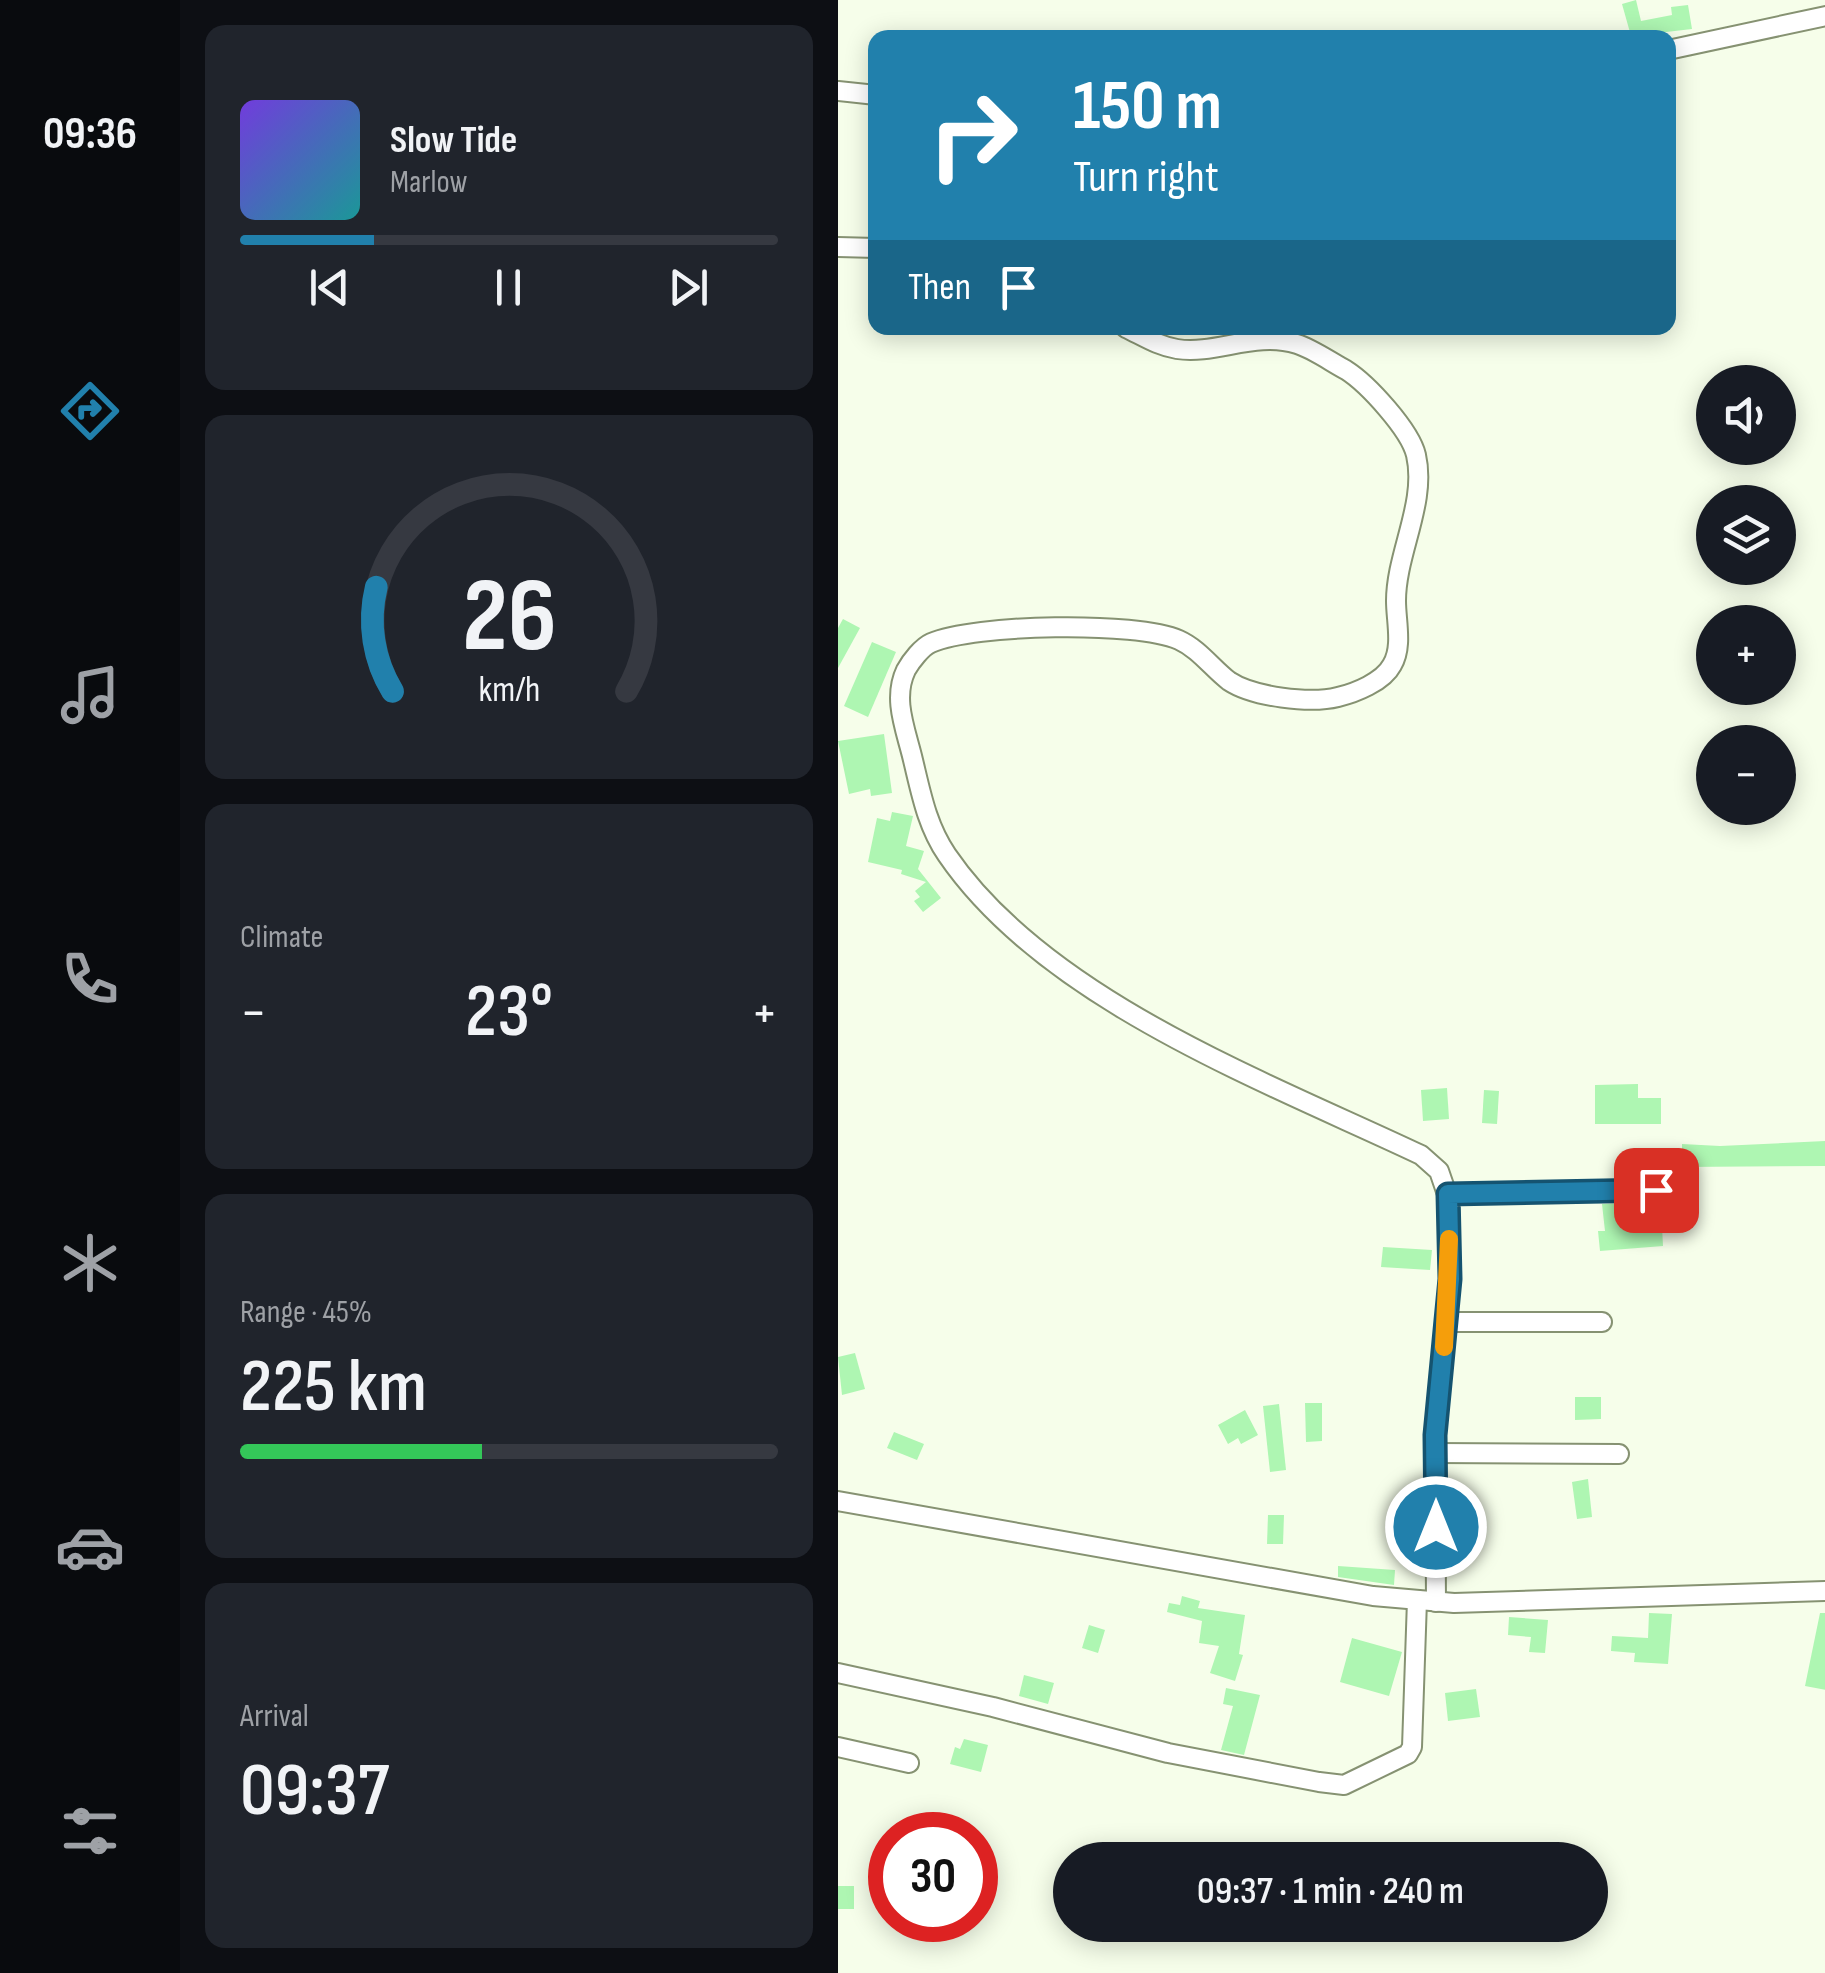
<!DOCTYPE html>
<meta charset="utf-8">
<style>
body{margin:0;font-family:"Sofia Sans Condensed",sans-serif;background:#20242c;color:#f1f3f6;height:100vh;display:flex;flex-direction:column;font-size:38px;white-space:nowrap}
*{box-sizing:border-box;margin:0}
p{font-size:32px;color:#9ea1a6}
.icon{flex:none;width:55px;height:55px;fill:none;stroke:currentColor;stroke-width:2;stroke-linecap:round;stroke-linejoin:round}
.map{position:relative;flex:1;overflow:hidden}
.drawer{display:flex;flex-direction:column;gap:25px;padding:25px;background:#0d0f14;width:658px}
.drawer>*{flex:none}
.hud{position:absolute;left:30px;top:30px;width:808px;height:305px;border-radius:20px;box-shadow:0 5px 25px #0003;background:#2180ac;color:#fff;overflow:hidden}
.buttons{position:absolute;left:858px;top:365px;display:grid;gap:20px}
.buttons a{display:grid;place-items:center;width:100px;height:100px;border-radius:50%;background:#171b24;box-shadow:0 5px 25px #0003;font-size:50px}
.speed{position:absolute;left:30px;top:1812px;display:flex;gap:20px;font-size:50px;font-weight:700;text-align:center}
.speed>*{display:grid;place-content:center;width:130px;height:130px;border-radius:50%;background:#171b24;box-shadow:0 5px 25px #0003;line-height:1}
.speed .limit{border:15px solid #d22;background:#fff;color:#111}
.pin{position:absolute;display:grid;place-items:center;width:85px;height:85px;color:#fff;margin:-42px;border-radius:20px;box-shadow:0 5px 15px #0006}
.me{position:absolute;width:110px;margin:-55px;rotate:0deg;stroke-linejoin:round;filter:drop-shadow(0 0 8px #0008)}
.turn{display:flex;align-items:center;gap:35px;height:210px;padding:0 40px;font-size:45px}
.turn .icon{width:130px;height:130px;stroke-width:2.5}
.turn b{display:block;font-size:70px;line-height:85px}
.then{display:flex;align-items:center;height:95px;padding:0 40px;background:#0003;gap:20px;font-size:38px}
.big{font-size:75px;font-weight:600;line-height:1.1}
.drawer .tile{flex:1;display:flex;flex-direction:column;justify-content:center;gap:15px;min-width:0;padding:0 35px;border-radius:20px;background:#20242c}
.drawer .dial{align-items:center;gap:0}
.dial svg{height:260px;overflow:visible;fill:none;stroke:#363941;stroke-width:7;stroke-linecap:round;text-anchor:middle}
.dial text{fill:#f1f3f6;stroke:none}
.song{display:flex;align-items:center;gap:30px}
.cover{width:120px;height:120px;border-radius:15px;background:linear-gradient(135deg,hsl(260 70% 55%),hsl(180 70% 35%))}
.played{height:10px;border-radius:5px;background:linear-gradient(90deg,#2180ac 25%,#363941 25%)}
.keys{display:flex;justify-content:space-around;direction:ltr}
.heat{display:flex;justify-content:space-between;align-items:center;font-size:55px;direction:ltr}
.charge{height:15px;border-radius:8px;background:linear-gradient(90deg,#34c759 45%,#363941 0)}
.trip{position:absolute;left:215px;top:1842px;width:555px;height:100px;border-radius:50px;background:#171b24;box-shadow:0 5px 25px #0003;font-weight:600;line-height:100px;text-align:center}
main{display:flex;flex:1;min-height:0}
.dock{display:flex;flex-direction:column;width:180px;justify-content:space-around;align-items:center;background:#090b0e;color:#9ea1a6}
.dock .icon{width:70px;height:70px}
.dock .active{color:#2180ac}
.dock b{font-size:45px;color:#f1f3f6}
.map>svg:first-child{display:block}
</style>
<main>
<nav class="dock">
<b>09:36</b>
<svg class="icon active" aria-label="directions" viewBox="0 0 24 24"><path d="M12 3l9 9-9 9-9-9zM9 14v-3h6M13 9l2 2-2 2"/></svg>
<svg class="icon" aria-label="music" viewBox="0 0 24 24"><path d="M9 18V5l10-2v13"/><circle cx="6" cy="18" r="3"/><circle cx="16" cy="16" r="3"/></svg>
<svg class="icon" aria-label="phone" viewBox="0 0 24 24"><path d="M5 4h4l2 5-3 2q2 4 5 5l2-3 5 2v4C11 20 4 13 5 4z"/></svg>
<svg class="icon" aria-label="climate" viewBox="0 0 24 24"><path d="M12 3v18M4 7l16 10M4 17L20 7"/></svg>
<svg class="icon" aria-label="car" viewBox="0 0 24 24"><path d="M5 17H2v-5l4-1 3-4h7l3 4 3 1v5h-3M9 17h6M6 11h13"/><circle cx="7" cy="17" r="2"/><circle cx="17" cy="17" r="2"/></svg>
<svg class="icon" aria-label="filters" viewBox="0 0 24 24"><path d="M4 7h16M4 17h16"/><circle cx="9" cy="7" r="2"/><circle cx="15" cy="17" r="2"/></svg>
</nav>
<section class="drawer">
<div class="tile">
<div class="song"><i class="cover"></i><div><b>Slow Tide</b><p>Marlow</p></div></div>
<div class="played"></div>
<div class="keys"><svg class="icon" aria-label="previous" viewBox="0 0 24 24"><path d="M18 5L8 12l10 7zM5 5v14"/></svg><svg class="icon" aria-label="pause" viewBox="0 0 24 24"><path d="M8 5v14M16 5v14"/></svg><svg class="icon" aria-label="next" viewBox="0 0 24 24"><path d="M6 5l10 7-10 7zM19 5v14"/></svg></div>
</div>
<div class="tile dial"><svg viewBox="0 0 100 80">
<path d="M14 69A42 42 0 1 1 86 69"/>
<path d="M14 69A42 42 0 0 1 9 37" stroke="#2180ac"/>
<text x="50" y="56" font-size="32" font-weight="700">26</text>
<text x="50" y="72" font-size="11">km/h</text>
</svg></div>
<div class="tile"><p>Climate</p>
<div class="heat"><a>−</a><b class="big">23°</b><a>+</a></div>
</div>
<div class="tile"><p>Range · 45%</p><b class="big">225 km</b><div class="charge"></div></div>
<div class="tile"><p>Arrival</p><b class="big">09:37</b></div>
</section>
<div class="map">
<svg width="988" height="1973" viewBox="0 0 988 1973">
<rect width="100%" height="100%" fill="#f6feea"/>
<g fill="#aef6b2">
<path d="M798,0L803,21L834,15L833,7L850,5L854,29L811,34V31L793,36L784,4Z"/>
<path d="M5,619L22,628L0,668V628Z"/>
<path d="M34,642L58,652L30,717L6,706Z"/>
<path d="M46,734L54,793L33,796L32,789L11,794L0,741Z"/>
<path d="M54,812L75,816L68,846L86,851L80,869L103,898L85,912L76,901L82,897L77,891L88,882L63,874L64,870L30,862L39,818L52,821Z"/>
<path d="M800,1084V1098H823V1124H757V1085Z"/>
<path d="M609,1088L611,1119L585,1121L583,1090Z"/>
<path d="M646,1090L661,1091L659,1124L644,1123Z"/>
<path d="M988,1141V1166L844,1167V1144L882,1146Z"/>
<path d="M789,1203L793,1229L824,1226L825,1246L762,1251L760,1231H767L764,1204Z"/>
<path d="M545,1247L594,1250L592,1270L543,1267Z"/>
<path d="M17,1353L27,1389L4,1395L0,1357Z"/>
<path d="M737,1397H763V1419L737,1420Z"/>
<path d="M467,1403H484V1441L468,1442Z"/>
<path d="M441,1404L448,1470L432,1472L425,1406Z"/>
<path d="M407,1410L420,1435L403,1444L400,1438L390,1444L380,1425Z"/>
<path d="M56,1432L86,1444L79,1460L49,1448Z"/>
<path d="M750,1479L754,1517L739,1519L734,1482Z"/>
<path d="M430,1515H446L445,1544H429Z"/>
<path d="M500,1566L557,1570L556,1585L500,1577Z"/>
<path d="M344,1596L362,1601L360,1608L407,1615L401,1654L405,1655L397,1681L372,1673L381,1646L361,1643L364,1621L329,1612L331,1603L342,1605Z"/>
<path d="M811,1613L834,1614L830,1664L796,1662L797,1653L773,1651L774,1636L810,1638Z"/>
<path d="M982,1613H988V1690L967,1686Z"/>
<path d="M671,1617L710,1620L707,1653L691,1652L693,1637L670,1635Z"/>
<path d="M251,1625L267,1630L260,1653L244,1648Z"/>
<path d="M514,1638L564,1652L551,1696L502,1682Z"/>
<path d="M186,1675L216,1683L210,1704L181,1696Z"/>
<path d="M388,1688L422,1695L406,1755L383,1750L395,1706L385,1704Z"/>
<path d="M638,1689L642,1717L610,1721L607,1693Z"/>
<path d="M126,1739L150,1745L143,1772L112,1764L117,1747L122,1749Z"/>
<rect x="0" y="1886" width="16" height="23"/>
</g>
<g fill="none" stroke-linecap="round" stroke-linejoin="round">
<g stroke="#869272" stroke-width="22">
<g id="minor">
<path d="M830,50L988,16"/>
<path d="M0,91L38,95"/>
<path d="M0,247L38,248"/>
<path d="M288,328C305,336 320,346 339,349C378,355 417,331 459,344C475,349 493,362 508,370C530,384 572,430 578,455C589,503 558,553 558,601C558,621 565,647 554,665C545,682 517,693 500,697C472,704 415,697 391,681C374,668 361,649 341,640C298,621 136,624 93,643C84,647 73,661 68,670C54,699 68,730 75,760C83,793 89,826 109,855C208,1000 429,1082 583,1155L601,1171L611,1200L612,1279L597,1435L598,1602"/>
<path d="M610,1194L818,1190"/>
<path d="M608,1322H764"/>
<path d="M597,1453L781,1454"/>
<path d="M0,1501L535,1596L616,1603L988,1591"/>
<path d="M0,1673L155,1707L330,1753L481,1782L506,1785L570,1754L574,1747L579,1600"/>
<path d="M0,1747L71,1763"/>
</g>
</g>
<use href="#minor" stroke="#fff" stroke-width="18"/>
</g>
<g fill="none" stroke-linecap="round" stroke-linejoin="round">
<g stroke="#155370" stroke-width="25">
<path id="route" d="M598,1527L597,1435L612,1279L610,1194L818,1190"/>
</g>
<use href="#route" stroke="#2180ac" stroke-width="18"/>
<path stroke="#f59e0b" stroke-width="18" d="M606,1347L611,1239"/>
</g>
</svg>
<div class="buttons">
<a><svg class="icon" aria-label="sound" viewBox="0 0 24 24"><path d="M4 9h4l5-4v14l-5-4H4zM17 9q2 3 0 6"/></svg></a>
<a><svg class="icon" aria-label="layers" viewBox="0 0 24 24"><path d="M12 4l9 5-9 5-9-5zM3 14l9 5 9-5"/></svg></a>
<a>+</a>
<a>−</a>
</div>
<div class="speed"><div class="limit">30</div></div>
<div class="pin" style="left:818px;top:1190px;background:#d93025"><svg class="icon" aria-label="arrive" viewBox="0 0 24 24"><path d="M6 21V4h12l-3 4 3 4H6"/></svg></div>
<svg class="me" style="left:598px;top:1527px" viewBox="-20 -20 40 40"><circle r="17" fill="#2180ac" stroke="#fff" stroke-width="3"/><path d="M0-11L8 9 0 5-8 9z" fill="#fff"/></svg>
<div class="trip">09:37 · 1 min · 240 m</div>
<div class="hud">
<div class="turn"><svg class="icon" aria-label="right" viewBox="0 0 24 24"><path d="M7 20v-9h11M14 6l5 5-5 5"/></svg><div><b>150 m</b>Turn right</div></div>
<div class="then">Then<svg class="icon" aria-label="arrive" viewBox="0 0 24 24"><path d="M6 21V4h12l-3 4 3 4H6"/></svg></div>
</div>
</div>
</main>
